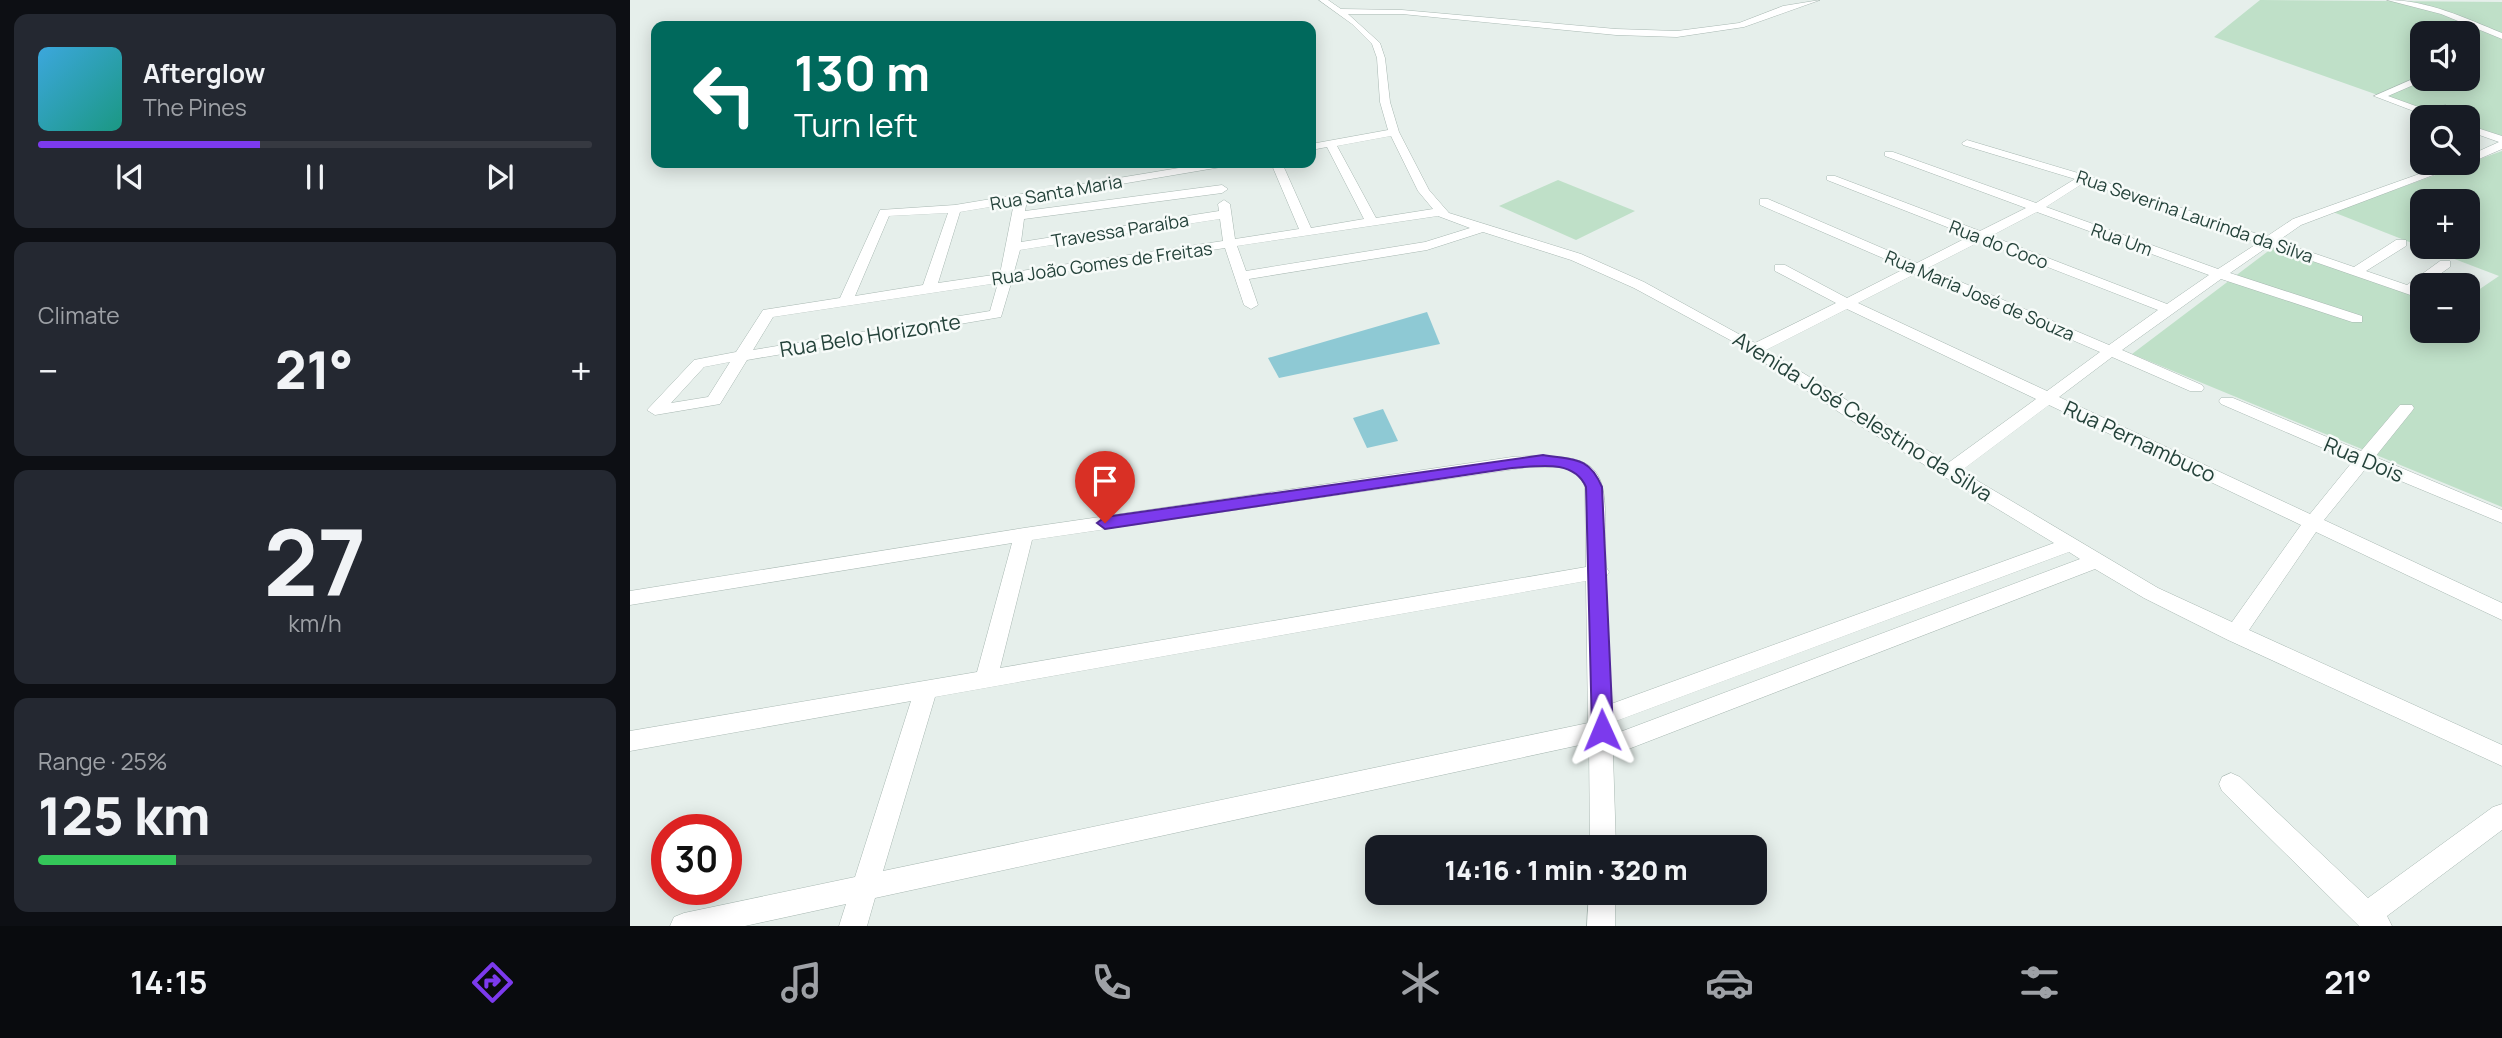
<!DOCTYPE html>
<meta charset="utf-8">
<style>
body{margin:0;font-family:Manrope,sans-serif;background:#242831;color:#f1f3f6;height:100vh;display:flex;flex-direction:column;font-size:26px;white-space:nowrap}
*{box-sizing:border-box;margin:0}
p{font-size:23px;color:#9ea1a6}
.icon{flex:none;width:38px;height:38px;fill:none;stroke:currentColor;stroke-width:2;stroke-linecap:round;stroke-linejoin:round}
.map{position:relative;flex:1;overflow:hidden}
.panel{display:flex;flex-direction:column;gap:14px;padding:14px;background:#0d0f14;width:630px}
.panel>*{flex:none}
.banner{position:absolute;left:21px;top:21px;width:665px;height:147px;border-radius:14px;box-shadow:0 4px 18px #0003;background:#00695c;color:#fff;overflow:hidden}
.tools{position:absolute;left:1780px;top:21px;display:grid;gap:14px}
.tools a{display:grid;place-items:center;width:70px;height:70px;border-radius:14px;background:#171b24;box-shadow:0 4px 18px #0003;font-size:35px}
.speed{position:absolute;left:21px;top:814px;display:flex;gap:14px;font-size:35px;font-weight:700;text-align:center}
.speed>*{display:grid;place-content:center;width:91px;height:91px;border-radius:50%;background:#171b24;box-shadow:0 4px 18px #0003;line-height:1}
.speed .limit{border:10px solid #d22;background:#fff;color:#111}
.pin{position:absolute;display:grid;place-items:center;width:60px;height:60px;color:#fff;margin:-72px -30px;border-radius:50% 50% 50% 0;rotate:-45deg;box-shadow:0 0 7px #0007}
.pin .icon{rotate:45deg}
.me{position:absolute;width:77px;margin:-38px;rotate:359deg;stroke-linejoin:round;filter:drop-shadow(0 0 5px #0008)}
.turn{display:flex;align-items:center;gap:24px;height:147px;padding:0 28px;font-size:32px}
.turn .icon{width:91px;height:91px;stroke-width:2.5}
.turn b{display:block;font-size:49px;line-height:60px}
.big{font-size:52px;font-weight:800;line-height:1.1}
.panel .tile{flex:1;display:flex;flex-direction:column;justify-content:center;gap:10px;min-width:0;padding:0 24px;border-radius:14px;background:#242831}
.panel .dial{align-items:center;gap:0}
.dial b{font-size:91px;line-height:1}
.song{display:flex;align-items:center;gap:21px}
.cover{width:84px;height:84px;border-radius:10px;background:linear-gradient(135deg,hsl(200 70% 55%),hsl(170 70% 35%))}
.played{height:7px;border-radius:4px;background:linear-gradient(90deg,#7c3aed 40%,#363941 40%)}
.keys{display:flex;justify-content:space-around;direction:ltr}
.heat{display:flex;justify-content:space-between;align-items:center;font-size:38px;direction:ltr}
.charge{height:10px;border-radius:5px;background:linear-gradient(90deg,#34c759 25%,#363941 0)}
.trip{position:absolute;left:735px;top:835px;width:402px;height:70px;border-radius:14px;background:#171b24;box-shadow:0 4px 18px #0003;font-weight:800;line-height:70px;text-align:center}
.tabs{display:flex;height:112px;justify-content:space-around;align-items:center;background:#090b0e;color:#9ea1a6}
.tabs .icon{width:49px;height:49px}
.tabs .current{color:#7c3aed}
.tabs b{font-size:32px;color:#f1f3f6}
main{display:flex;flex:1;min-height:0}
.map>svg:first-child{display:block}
</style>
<main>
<section class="panel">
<div class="tile">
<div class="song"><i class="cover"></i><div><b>Afterglow</b><p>The Pines</p></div></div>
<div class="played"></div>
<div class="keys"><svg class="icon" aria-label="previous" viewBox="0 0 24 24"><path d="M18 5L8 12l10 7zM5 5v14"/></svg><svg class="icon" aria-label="pause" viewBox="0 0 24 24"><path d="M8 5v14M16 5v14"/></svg><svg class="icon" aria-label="next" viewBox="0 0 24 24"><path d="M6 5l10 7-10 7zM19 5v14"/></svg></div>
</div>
<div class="tile"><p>Climate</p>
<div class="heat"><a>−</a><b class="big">21°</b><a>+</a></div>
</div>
<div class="tile dial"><b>27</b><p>km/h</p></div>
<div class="tile"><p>Range · 25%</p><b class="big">125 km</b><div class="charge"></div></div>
</section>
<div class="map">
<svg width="1872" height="926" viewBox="0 0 1872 926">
<rect width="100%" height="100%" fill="#e6efeb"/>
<g fill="#bfe0c8" fill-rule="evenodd">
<path d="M1630,0L1872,2V140L1838,127V117H1810L1584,37ZM1792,33H1838V79H1792Z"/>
<path d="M1872,151V507L1502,354L1645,246L1792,297V331H1838V297L1869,276L1793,247H1838V201H1792V247L1703,212Z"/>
<path d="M928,180L1005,211L946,240L869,206Z"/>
</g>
<g fill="#8ec9d4">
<path d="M797,312L810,344L649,378L638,358Z"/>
<path d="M753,409L768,441L737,448L723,418Z"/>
</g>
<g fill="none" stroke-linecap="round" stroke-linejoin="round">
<g stroke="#a8b8b2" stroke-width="1">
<g id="minor">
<path d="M689,0H698L711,9L772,10L986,29L1047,31L1109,23L1153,6L1190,0L1114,27L1047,37L986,35L772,14H718L750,43L755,58L760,102L769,132L799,190L819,213L951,254L1014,282L1125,343L1206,303L1145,271V265H1155L1217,298L1276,268L1130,205V199H1138L1287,263L1340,236L1197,180V176H1205L1350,231L1396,208L1255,156V152H1263L1406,203L1445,179L1333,145L1332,143L1337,140L1458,176L1636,237L1663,219L1820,163H1835L1671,225L1648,241L1724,267L1766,240H1776V246L1736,271L1777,285L1810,261H1820V267L1789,289L1792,290V299L1639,246L1600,273L1732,316V322H1722L1591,279L1492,350L1572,385L1574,388L1572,391H1560L1482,357L1429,397L1680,514L1723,461L1591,404L1589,401L1591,398H1603L1731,451L1770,405H1782L1784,408L1782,411L1745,457L1872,510V523L1737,467L1694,520L1872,603V620L1686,532L1619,630L1872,745V766L1598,640L1514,598L1465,569L983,755L986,847H960L959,743L245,898L237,926H209L216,904L115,926H40L44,917L54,913L225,877L281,701L0,751V731L347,672L382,543L0,605V591L394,528L882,457C989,450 973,477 976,567L979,572L976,577L981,704L1424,543L1227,424L1102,341L1004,288L941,260L853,232L797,250L619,279L628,305L621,309L614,305L595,248L382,280L371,317L117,360L90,404L25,415L17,410L64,360L106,352L133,310L210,298L250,210L325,205L579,163H602L597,166L397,200L395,211L592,185L598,189L592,193L394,219L391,242L589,211L588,204L594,200L600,204L605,239L669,229L641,163H652L681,228L734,219L697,147L681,150V144L758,130L750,102L747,58L742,44L722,24ZM761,136L788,191L803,209L746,218L707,146ZM1455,182L1628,243L1588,269L1416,207ZM384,203L370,274L308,283L330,212ZM1407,212L1579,275L1537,304L1361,236ZM318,213L293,285L225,296L259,216ZM808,216L840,228L795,242L616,271L607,246ZM590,219L593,241L384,272L390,250ZM1351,241L1528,310L1479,345L1298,268ZM1287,273L1470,352L1417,391L1228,303ZM368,283L360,311L123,350L143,317ZM1217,309L1406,399L1318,463L1136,350ZM100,362L78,397L41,403L74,367ZM1419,405L1671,525L1602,622L1528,588L1331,471ZM899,467H932L950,475L955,487L956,567L370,668L402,540ZM1439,552L1450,559L982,735L981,723ZM956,581L958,723L253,871L305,697Z"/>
<path d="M1757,0C1798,0 1835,18 1872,33V39L1811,14Z"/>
<path d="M1792,75L1795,80L1758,96L1794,109L1816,105V109L1794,115L1744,96Z"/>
<path d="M1838,125L1872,136V149L1842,162L1836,163L1838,156L1869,142L1838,131Z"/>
<path d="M1601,773L1610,777L1738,898L1863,807L1872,804V830L1757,916L1762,926H1729L1592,791L1589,784L1592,777Z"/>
<path d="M959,892H985V926H957Z"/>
</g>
</g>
<use href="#minor" fill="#fff" fill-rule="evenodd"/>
</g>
<path fill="#7c3aed" stroke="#51269a" stroke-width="2" d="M913,455C944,460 959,456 972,487L983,730L980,736L972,739L965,736L962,730L956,487C944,459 909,466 882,468L475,529L467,523L475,517Z"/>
<g text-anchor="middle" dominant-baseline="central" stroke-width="5" stroke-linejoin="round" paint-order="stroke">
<g font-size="18" fill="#24423a" stroke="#f7fbf9">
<text transform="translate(426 192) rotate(-10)">Rua Santa Maria</text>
<text transform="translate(1565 216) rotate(19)">Rua Severina Laurinda da Silva</text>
<text transform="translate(490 230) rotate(-9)">Travessa Paraíba</text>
<text transform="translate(1492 239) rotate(20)">Rua Um</text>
<text transform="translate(1369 244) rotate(21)">Rua do Coco</text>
<text transform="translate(472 263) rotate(-8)">Rua João Gomes de Freitas</text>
<text transform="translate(1350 295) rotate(23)">Rua Maria José de Souza</text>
</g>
<g font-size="21" fill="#24423a" stroke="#f7fbf9">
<text transform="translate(240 335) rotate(-9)">Rua Belo Horizonte</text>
<text transform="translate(1233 416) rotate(32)">Avenida José Celestino da Silva</text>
<text transform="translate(1510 441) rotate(25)">Rua Pernambuco</text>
<text transform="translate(1734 459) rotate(23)">Rua Dois</text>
</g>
</g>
</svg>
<div class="tools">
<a><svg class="icon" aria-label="sound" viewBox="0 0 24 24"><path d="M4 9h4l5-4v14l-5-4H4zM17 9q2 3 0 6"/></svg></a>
<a><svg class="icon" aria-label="search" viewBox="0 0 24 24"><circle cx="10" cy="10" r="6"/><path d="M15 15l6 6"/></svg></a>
<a>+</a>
<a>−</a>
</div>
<div class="speed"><div class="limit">30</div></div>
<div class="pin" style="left:475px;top:523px;background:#d93025"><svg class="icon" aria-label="arrive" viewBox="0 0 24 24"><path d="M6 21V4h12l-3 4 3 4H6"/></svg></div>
<svg class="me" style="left:972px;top:730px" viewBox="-20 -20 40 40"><path d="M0-17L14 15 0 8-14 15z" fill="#7c3aed" stroke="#fff" stroke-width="4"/></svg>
<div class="trip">14:16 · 1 min · 320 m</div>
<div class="banner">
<div class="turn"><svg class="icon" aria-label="left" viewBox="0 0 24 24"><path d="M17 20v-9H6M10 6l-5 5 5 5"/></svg><div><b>130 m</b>Turn left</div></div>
</div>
</div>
</main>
<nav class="tabs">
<b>14:15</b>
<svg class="icon current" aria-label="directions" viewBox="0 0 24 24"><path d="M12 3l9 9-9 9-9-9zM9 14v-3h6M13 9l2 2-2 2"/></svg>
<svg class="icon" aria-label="music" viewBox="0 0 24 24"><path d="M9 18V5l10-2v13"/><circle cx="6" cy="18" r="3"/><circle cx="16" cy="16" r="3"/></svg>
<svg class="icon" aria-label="phone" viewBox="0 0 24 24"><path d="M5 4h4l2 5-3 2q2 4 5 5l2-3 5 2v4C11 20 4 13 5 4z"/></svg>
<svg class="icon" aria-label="climate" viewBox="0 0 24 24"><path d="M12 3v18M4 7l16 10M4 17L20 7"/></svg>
<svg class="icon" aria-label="car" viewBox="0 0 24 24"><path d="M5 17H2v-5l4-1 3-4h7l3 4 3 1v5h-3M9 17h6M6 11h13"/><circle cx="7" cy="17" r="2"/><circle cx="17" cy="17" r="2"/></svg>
<svg class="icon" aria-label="filters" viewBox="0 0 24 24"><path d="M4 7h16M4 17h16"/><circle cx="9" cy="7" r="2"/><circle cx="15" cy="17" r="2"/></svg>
<b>21°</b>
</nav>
